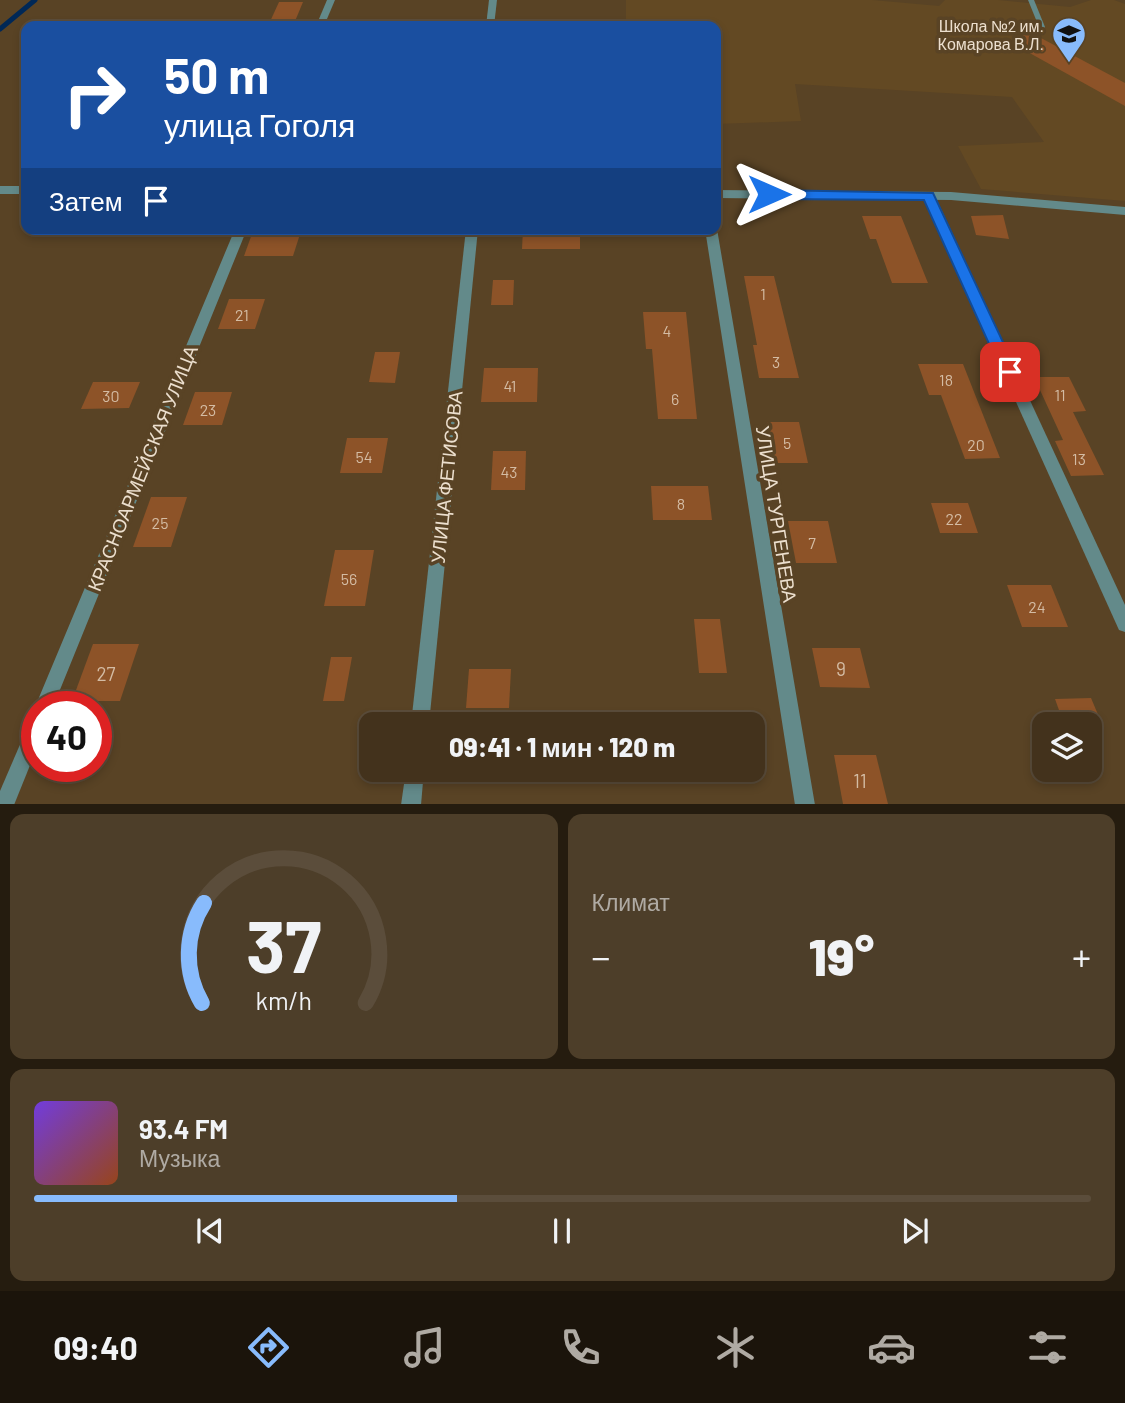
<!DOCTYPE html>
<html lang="ru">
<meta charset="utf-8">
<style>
body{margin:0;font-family:Barlow,sans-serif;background:#4d3e29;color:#f1f3f6;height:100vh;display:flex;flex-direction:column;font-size:26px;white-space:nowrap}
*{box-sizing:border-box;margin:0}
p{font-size:23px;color:#afaaa3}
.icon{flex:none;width:38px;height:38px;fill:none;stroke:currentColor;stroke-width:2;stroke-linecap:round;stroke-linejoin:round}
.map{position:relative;height:804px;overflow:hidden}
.details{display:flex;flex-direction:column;gap:10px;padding:10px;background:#251c0f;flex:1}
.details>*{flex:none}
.hud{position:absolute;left:21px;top:21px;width:700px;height:214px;border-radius:14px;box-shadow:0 4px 10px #0003,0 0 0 2px #5b4d3b;background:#1a4fa0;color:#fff;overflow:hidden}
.fabs{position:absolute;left:1032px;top:712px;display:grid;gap:14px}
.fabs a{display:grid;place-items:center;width:70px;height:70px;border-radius:14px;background:#43321c;box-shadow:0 4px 10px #0003,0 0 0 2px #5b4d3b;font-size:35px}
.speed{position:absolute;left:21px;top:691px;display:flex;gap:14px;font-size:35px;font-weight:700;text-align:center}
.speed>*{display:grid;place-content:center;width:91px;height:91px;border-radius:50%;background:#43321c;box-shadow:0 4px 10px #0003,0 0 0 2px #5b4d3b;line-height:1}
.speed .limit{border:10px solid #d22;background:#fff;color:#111}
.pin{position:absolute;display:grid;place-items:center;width:60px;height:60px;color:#fff;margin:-30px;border-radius:14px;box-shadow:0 4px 10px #0006}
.me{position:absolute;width:77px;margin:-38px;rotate:90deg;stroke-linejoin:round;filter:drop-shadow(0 0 5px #0008)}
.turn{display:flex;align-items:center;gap:24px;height:147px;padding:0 28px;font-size:32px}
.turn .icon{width:91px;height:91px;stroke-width:2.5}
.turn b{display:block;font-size:49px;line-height:60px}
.then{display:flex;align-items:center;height:66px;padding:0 28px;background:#0003;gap:14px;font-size:26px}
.big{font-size:52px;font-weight:800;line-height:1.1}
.details .tile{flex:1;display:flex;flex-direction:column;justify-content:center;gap:10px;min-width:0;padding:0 24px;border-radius:14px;background:#4d3e29}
.details .dial{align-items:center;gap:0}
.dial svg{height:182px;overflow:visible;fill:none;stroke:#5b4d3b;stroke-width:7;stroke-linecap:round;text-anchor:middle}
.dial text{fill:#f1f3f6;stroke:none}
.song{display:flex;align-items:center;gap:21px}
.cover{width:84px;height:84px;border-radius:10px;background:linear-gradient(135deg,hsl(260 70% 55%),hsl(20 70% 35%))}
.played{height:7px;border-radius:4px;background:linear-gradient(90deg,#88bbfc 40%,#5b4d3b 40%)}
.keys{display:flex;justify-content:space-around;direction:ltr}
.heat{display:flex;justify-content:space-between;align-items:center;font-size:38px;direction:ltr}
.details .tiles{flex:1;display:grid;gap:10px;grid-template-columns:1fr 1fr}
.tile:last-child{grid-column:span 2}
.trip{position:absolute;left:359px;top:712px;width:406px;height:70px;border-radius:14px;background:#43321c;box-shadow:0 4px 10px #0003,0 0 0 2px #5b4d3b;font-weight:800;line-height:70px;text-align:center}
.tab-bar{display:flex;height:112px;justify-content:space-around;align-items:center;background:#1b140b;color:#afaaa3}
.tab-bar .icon{width:49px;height:49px}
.tab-bar .selected{color:#88bbfc}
.tab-bar b{font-size:32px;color:#f1f3f6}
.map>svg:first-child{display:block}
</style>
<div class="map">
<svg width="1125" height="805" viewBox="0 0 1125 805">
<rect width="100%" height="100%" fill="#594325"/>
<path fill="#634923" d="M626,0H872L939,6L945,0H998L1070,7L1091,0H1114L1125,4V201L981,189L958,146L1044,142L1012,97L795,84L801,121L716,124V26H626Z"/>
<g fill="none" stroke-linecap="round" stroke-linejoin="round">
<path stroke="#002857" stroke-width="5" d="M0,29L35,0"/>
</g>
<g fill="#8d5328">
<path d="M279,2H303L293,26H268Z"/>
<path d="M1026,30L1125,83V106L1017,46Z"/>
<path d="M1003,215L1009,239L976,235L971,216Z"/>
<path d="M862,216H901L928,283H892L876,239H870Z"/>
<path d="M523,229H580V249H522Z"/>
<path d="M253,231H301L293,256H244Z"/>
<path d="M744,276H774L799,378H759L753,345H757Z"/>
<path d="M493,280H514L513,305H491Z"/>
<path d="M229,299H265L255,329H218Z"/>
<path d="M643,312H686L697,419H658L652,349H646Z"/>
<path d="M375,352H400L395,383L369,382Z"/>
<path d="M918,364H963L1000,458L965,459L941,395H929Z"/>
<path d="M484,368H538L537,402H481Z"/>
<path d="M1034,377H1069L1086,411L1073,412L1104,475L1071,476L1055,441L1063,440Z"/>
<path d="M93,382H140L129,408L81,409Z"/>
<path d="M195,392H232L222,425H183Z"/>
<path d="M767,422H799L808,463H775Z"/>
<path d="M347,438H388L382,473H340Z"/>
<path d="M493,451H526L525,490H491Z"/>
<path d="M651,486H708L712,520H653Z"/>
<path d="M151,497H187L171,547H133Z"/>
<path d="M931,503H968L978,533H940Z"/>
<path d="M788,521H828L837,563H796Z"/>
<path d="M335,550H374L365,606H324Z"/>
<path d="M1007,585H1051L1068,627H1022Z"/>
<path d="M694,619H720L727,673H699Z"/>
<path d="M93,644H139L120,701H72Z"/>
<path d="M812,648H860L870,688L820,687Z"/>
<path d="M331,657H352L344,701H323Z"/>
<path d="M469,669H511L509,708H466Z"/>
<path d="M1091,698L1102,724H1064L1055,699Z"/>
<path d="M834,755H876L888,804H843Z"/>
</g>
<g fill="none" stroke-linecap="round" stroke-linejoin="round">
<path fill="#638a8a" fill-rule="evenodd" d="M1028,0H1034L1045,27L1044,28L1039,27Z"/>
<g fill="#638a8a" fill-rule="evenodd">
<path d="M327,0H335L324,26H316Z"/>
<path d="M489,0H497L494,26H486Z"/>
<path d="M929,192L935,196L1125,605V632L1119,630L923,196Z"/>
<path d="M716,227L717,229L815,805H795L705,229H716Z"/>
<path d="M235,229H247L53,707H37V711L35,707Z"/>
<path d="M466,229H478L429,724H411Z"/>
<path d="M37,716V748L14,805H0V791L31,719Z"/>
<path d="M406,770H424L421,805H401Z"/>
</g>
<g fill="#638a8a" fill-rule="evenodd">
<rect x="0" y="186" width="26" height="8"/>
<path d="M716,190L951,192L1125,207V215L951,200L716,198Z"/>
</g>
</g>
<path fill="#1a73e8" stroke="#114b97" stroke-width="2" d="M769,190L933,193L1017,372L1015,377H1004L924,200L769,199L763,194Z"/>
<defs>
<g id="school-pin" transform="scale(1.75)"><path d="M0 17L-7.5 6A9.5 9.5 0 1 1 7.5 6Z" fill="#88bbfc" stroke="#594325"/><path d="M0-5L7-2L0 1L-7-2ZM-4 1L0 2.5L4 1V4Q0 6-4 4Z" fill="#111"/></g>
</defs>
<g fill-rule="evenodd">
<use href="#school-pin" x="1069" y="34"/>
</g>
<g text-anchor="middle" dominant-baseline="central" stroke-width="7" stroke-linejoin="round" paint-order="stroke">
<g font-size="16" fill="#ecdfce" stroke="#594325" text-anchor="end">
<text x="1044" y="25">Школа №2 им.<tspan x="1044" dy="18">Комарова В.Л.</tspan></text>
</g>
<g font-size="16" fill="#d4bca4">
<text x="763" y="293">1</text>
<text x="242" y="314">21</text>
<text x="667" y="330">4</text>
<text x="776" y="361">3</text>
<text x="946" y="379">18</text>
<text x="510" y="385">41</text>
<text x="1060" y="394">11</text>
<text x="111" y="395">30</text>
<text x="675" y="398">6</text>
<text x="208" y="409">23</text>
<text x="787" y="442">5</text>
<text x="976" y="444">20</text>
<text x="364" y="456">54</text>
<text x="1079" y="458">13</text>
<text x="509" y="471">43</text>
<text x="681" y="503">8</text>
<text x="954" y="518">22</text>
<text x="160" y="522">25</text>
<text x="812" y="542">7</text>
<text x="349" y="578">56</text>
<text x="1037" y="606">24</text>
</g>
<g font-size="19" fill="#ecdfce" stroke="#594325">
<text transform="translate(142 468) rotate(-68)">КРАСНОАРМЕЙСКАЯ УЛИЦА</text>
<text transform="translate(446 477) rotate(-84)">УЛИЦА ФЕТИСОВА</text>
<text transform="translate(777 514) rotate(81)">УЛИЦА ТУРГЕНЕВА</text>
</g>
<g font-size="19" fill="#d4bca4">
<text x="841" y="668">9</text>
<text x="106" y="673">27</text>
<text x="860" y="780">11</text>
</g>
</g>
</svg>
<div class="fabs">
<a><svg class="icon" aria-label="layers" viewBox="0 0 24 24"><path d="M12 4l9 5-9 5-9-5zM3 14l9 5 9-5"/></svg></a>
</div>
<div class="speed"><div class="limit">40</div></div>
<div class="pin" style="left:1010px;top:372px;background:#d93025"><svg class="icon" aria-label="arrive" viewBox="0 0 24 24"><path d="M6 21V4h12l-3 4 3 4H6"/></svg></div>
<svg class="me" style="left:769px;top:194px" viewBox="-20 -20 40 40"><path d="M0-17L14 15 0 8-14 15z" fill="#1a73e8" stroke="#fff" stroke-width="4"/></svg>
<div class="trip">09:41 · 1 мин · 120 m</div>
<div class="hud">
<div class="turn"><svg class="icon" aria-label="right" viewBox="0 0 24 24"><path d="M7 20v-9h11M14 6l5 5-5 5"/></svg><div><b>50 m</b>улица Гоголя</div></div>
<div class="then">Затем<svg class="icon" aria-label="arrive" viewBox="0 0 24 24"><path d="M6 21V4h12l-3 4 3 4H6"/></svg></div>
</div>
</div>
<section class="details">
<div class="tiles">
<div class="tile dial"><svg viewBox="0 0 100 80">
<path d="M14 69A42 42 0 1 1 86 69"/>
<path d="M14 69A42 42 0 0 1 15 25" stroke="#88bbfc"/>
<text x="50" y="56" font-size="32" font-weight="700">37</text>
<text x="50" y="72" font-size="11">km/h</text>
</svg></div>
<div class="tile"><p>Климат</p>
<div class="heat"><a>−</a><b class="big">19°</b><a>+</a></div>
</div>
<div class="tile">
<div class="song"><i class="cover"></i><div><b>93.4 FM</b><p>Музыка</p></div></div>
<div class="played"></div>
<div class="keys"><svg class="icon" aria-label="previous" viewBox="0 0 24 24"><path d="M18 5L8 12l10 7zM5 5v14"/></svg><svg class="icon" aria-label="pause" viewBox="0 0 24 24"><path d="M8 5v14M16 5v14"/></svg><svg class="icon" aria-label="next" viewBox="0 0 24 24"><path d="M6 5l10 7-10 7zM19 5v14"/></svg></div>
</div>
</div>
</section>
<nav class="tab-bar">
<b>09:40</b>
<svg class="icon selected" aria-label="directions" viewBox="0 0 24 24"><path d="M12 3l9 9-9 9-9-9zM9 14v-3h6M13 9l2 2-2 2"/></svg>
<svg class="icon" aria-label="music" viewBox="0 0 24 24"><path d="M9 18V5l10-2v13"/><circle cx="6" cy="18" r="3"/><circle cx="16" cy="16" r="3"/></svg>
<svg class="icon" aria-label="phone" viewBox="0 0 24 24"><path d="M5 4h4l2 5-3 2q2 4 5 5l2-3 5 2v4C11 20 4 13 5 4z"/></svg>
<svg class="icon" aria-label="climate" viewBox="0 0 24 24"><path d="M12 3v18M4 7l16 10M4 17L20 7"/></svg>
<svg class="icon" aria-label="car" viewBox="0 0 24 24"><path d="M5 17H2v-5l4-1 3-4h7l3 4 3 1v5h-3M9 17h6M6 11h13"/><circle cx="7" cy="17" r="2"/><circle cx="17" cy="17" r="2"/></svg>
<svg class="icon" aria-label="filters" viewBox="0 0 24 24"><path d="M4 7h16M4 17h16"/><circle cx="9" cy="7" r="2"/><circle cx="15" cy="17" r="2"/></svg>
</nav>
